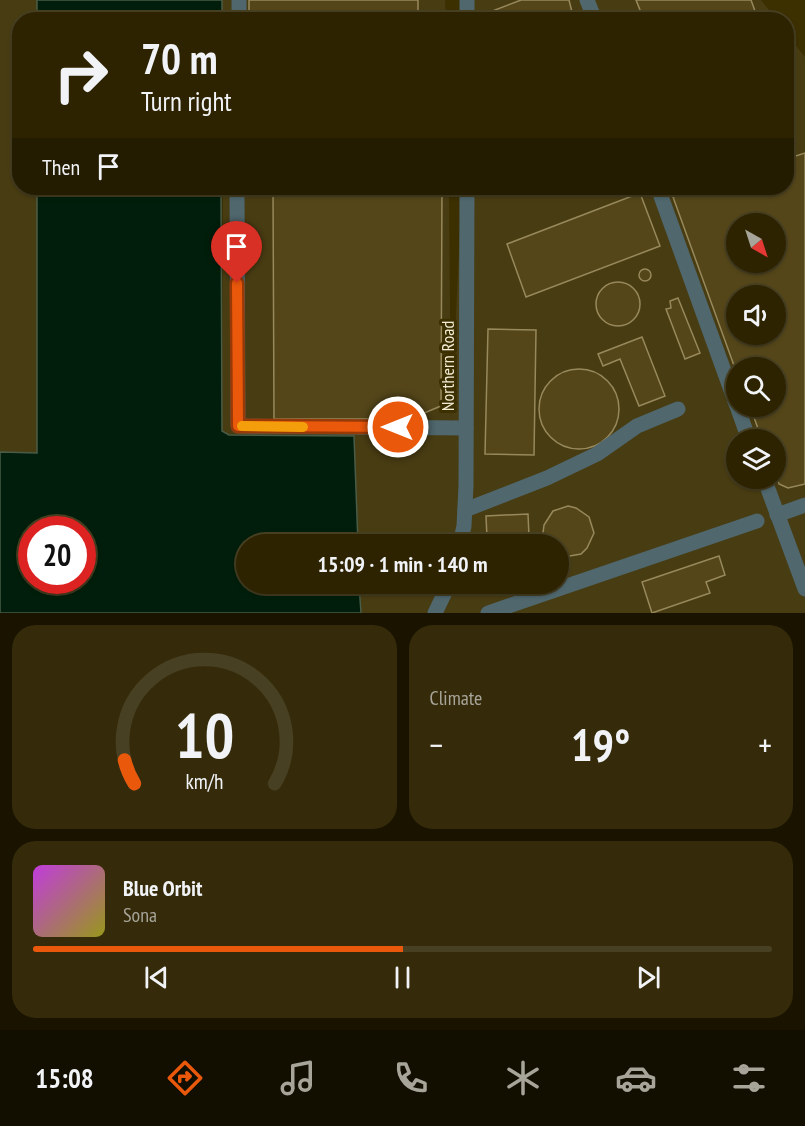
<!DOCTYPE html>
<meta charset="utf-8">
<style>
body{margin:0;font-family:"PT Sans Narrow",sans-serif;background:#352b0a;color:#f1f3f6;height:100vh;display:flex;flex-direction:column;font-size:22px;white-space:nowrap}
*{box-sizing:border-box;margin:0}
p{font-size:20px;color:#a7a499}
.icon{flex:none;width:33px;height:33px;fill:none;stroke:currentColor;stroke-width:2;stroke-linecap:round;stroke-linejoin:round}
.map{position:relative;height:613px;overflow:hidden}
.drawer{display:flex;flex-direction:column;gap:12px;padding:12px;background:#191300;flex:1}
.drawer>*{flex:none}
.guide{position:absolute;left:12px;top:12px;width:782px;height:183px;border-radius:24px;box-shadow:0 2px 4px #0004,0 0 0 2px #484022;background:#2d2300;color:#f1f3f6;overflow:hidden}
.needle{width:39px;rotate:141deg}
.controls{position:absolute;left:726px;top:213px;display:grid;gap:12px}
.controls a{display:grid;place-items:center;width:60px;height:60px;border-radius:50%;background:#2d2300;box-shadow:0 2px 4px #0004,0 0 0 2px #484022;font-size:30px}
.speed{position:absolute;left:18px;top:516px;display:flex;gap:12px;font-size:30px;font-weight:700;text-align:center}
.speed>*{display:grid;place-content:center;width:78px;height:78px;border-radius:50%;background:#2d2300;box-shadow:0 2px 4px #0004,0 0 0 2px #484022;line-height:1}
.speed .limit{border:9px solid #d22;background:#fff;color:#111}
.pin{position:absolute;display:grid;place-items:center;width:51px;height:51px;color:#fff;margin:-62px -26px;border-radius:50% 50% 50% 0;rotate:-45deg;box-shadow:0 0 6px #0007}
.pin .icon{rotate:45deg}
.me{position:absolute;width:66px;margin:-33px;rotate:270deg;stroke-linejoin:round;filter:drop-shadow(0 0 4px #0008)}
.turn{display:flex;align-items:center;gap:21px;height:126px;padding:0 30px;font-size:27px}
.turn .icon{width:78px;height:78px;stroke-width:2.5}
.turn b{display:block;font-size:42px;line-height:51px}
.then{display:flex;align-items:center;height:57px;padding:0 30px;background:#0003;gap:12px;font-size:22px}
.big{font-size:45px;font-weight:700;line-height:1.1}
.drawer .card{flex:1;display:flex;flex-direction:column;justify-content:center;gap:9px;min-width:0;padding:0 21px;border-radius:24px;background:#352b0a}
.drawer .dial{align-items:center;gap:0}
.dial svg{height:156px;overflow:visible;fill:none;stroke:#484022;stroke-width:7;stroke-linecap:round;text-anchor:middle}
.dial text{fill:#f1f3f6;stroke:none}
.song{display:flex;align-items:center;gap:18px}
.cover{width:72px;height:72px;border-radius:9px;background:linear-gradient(135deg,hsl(290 70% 55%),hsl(60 70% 35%))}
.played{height:6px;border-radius:3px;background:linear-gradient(90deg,#ea580c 50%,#484022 50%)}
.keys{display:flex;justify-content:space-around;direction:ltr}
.heat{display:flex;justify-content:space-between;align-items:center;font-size:33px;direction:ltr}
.drawer .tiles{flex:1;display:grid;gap:12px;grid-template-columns:1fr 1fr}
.card:last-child{grid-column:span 2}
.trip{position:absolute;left:236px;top:534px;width:333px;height:60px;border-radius:30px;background:#2d2300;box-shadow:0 2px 4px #0004,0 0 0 2px #484022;font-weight:700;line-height:60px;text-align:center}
.menu{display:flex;height:96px;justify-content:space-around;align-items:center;background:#120e00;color:#a7a499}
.menu .icon{width:42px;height:42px}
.menu .on{color:#ea580c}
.menu b{font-size:27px;color:#f1f3f6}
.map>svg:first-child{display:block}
</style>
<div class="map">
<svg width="805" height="613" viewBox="0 0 805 613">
<rect width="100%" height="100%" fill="#3c2f00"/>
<g fill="#483c12" fill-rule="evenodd">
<path d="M0,0H37V19L20,20V188H37V453L0,452Z"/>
<path d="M222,0H445L446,19H222Z"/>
<path d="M470,0H761L776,19L469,20Z"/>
<path d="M786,33L805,57V613H361L359,584H558V544H358L354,436L229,435L222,431L223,188H449L451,419L462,188H786ZM736,224H776V262H736ZM736,296H776V334H736ZM736,368H776V406H736ZM736,440H776V478H736Z"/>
</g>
<g fill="#001e0b" stroke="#495c47" stroke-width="1.5" fill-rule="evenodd">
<rect x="37" y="0" width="185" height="19"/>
<path d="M37,188H221L222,431L229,435L354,436L358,544H246V584H359L361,613H0V452L37,453ZM32,530H82V580H32Z"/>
</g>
<g fill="#544619" stroke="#98895c" stroke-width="1.5" fill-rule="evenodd">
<rect x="249" y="0" width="169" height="20"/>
<path d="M521,0H569L574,20H483L482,15Z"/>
<path d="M636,0H751L755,11L735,20H644Z"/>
<path d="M805,153V484L788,488L779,484L776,474V440H762L750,406H776V368H736V371L673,197L701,188H786V159ZM736,224H776V262H736ZM736,296H776V334H736Z"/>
<path d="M273,188H442L441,406L410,419H274Z"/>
<path d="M640,193L660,246L526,297L507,244Z"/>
<circle cx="645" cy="275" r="6"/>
<circle cx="618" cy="304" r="22"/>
<path d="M678,298L700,353L685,359L666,309L671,308L670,301Z"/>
<path d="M488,329L536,330L534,455L485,454Z"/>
<path d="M642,337L665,396L639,406L620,359L603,366L598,354Z"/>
<circle cx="579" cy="409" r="40"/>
<path d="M568,506L576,508L589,517L594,533L587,548L581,554L564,557L558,554V544H547L543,533L544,525L553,511Z"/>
<path d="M528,514L529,536L487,538L486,516Z"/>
<path d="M719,556L725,575L706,582L710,593L652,613L642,582Z"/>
</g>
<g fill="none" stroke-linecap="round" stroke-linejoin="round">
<g stroke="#4f676d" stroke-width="15">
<path d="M587,0L595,20"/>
<path d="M239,20V0"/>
<path d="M467,20V0"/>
<path d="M237,188L238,426L466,428"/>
<path d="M658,188L736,404"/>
<path d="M737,406L749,440"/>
<path d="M764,478L805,589"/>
<path d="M465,510L547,478L597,454L637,426L678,409"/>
<path d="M777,515L805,505"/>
<path d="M460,544L464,526L466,486L467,188"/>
<path d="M435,613L449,584"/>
<path d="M488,613L757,521"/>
</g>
</g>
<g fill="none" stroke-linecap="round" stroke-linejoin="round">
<g stroke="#983908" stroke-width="15">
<path id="route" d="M237,283L238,426L398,427"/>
</g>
<use href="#route" stroke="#ea580c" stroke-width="10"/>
<path stroke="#f59e0b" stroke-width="10" d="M242,426L303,427"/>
</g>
<g text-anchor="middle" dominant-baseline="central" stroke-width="6" stroke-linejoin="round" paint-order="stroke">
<g font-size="18" fill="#f3ecd4" stroke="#3c2f00">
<text transform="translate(447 366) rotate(-90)">Northern Road</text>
</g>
</g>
</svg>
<div class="controls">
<a><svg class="needle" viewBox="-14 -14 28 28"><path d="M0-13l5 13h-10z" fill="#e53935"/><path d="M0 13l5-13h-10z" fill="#a7a499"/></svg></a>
<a><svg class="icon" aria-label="sound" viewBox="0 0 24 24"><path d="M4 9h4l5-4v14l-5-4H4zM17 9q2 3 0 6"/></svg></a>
<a><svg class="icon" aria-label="search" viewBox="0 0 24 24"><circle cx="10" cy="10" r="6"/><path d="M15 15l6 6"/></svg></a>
<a><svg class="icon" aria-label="layers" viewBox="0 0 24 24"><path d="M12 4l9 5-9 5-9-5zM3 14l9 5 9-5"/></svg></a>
</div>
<div class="speed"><div class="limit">20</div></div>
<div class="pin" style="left:237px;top:283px;background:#d93025"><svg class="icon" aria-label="arrive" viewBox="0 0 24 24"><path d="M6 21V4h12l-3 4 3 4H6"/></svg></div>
<svg class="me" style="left:398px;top:427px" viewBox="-20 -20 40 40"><circle r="17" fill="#ea580c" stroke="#fff" stroke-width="3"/><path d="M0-11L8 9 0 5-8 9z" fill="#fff"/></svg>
<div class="trip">15:09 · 1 min · 140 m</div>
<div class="guide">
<div class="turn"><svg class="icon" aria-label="right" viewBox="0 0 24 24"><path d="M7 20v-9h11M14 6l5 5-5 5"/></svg><div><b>70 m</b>Turn right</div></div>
<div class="then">Then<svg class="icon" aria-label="arrive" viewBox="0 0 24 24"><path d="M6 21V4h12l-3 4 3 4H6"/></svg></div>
</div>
</div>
<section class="drawer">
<div class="tiles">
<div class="card dial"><svg viewBox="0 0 100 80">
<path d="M14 69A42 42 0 1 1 86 69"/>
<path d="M14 69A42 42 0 0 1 9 57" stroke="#ea580c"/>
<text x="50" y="56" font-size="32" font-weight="700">10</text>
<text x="50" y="72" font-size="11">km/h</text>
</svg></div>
<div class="card"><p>Climate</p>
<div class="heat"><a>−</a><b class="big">19°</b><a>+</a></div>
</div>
<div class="card">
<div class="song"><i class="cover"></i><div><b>Blue Orbit</b><p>Sona</p></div></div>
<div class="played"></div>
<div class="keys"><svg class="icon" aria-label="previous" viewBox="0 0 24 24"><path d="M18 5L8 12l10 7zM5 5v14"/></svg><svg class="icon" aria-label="pause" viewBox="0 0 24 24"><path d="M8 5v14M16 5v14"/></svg><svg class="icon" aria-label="next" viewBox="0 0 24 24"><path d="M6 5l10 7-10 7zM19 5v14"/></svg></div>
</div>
</div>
</section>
<nav class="menu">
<b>15:08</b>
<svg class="icon on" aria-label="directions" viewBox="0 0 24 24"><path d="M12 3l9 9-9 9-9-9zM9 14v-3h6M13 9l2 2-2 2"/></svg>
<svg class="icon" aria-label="music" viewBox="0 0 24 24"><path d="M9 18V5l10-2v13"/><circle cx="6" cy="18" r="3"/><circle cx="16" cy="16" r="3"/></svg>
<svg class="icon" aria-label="phone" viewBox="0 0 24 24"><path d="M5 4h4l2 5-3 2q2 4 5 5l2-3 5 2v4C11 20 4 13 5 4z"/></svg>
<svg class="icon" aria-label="climate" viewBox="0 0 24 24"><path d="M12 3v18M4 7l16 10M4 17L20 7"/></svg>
<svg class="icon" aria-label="car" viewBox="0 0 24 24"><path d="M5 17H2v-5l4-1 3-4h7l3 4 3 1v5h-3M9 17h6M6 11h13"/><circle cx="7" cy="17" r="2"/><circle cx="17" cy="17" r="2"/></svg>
<svg class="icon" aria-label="filters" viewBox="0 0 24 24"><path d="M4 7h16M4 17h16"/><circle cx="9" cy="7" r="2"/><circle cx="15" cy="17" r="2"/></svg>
</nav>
